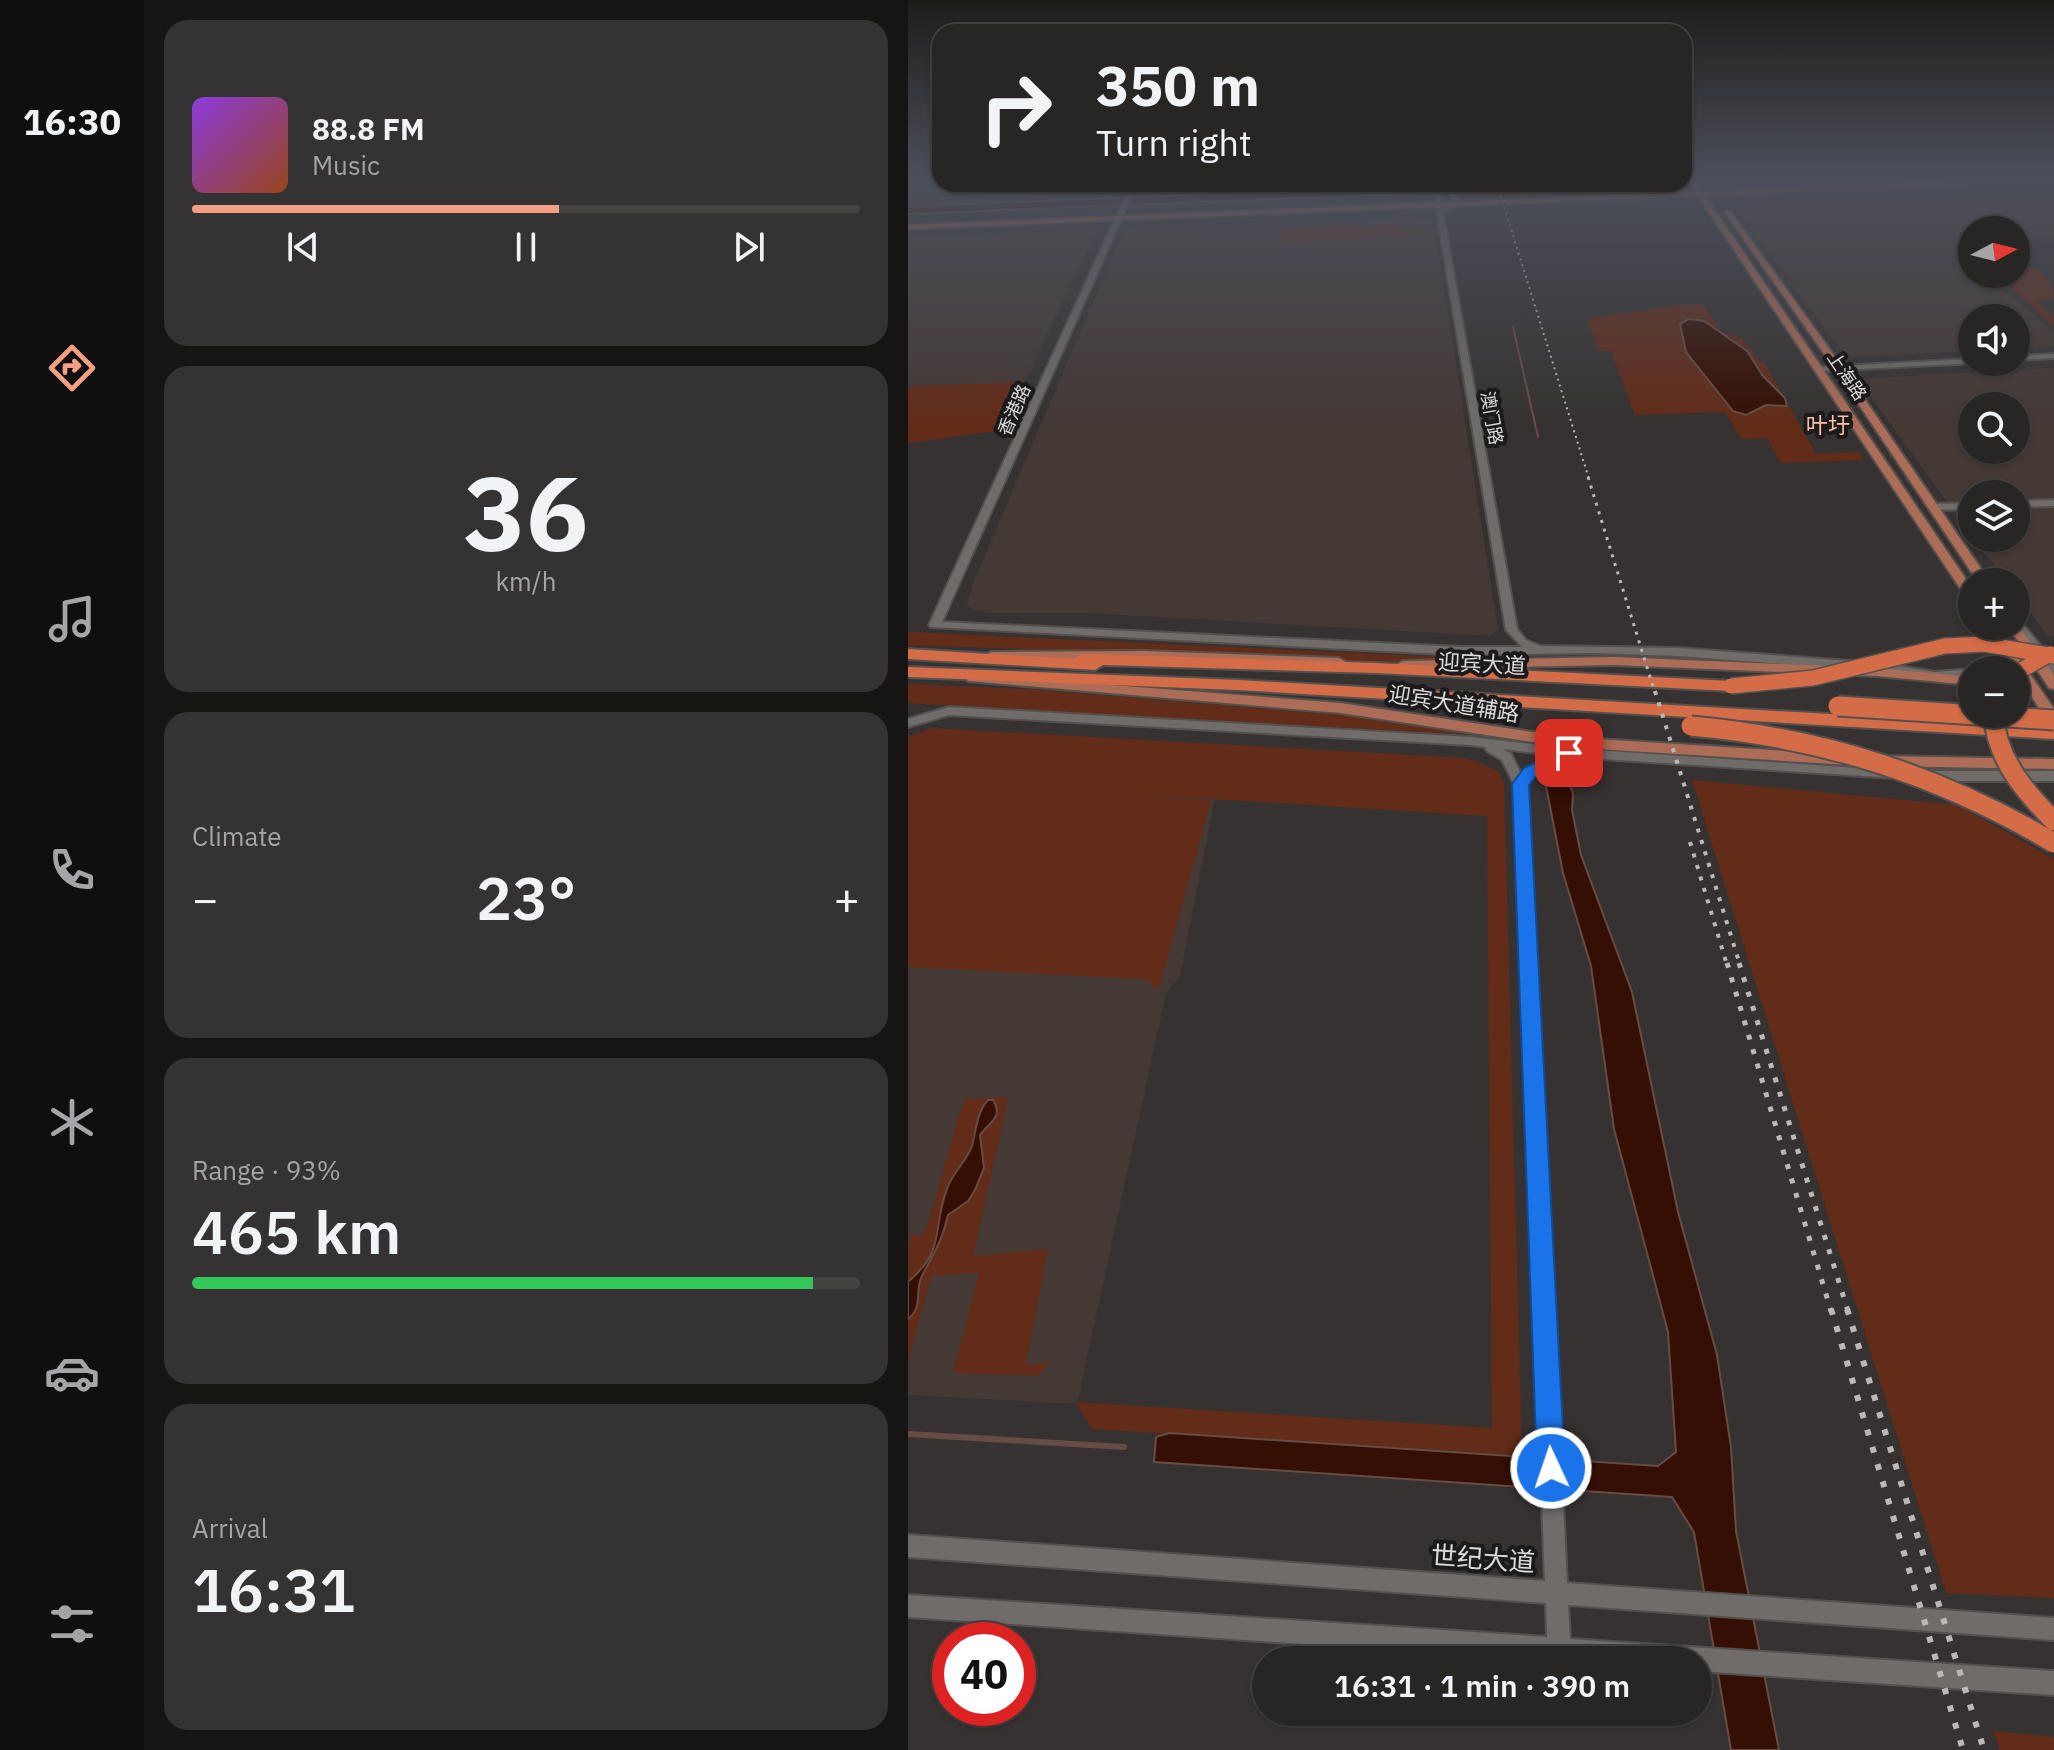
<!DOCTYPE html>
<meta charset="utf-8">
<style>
body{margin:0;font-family:"IBM Plex Sans","Noto Sans SC",sans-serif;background:#343232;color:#f1f3f6;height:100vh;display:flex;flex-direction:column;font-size:30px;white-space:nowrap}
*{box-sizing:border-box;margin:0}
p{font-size:26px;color:#a5a5a7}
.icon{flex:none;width:44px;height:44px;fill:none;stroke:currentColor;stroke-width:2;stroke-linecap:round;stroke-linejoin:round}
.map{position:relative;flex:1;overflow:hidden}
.details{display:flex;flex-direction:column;gap:20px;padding:20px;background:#161514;width:764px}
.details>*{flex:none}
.guide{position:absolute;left:24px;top:24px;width:760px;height:168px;border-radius:24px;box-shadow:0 2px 6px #0004,0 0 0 2px #444342;background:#282625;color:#f1f3f6;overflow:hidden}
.needle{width:52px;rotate:83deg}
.tools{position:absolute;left:1050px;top:216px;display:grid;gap:16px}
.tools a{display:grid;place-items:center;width:72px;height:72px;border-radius:50%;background:#282625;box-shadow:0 2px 6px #0004,0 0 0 2px #444342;font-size:40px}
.speed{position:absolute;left:24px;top:1622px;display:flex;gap:16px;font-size:40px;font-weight:700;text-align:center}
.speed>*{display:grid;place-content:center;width:104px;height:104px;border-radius:50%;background:#282625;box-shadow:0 2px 6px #0004,0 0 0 2px #444342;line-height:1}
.speed .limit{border:12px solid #d22;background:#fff;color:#111}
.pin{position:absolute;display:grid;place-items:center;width:68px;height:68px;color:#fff;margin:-34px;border-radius:16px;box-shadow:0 4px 12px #0006}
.me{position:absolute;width:88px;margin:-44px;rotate:357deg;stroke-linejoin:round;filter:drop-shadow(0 0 6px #0008)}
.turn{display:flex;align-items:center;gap:28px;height:168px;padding:0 32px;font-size:36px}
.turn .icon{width:104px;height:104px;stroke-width:2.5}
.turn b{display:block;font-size:56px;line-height:68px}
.big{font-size:60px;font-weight:600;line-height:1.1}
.details .widget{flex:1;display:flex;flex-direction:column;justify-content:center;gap:12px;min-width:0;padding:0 28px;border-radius:24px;background:#343232}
.details .dial{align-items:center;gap:0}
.dial b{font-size:104px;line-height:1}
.song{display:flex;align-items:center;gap:24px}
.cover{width:96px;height:96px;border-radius:12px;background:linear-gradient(135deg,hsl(270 70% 55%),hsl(20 70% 35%))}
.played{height:8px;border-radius:4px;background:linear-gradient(90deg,#f39f83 55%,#444342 55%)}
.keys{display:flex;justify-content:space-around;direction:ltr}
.heat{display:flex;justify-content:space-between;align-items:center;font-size:44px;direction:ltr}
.charge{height:12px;border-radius:6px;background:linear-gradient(90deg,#34c759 93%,#444342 0)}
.trip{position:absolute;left:344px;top:1646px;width:460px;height:80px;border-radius:40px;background:#282625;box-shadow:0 2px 6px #0004,0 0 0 2px #444342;font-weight:600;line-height:80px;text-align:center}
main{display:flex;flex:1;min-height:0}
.menu{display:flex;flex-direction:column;width:144px;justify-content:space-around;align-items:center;background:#100f0f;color:#a5a5a7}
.menu .icon{width:56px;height:56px}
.menu .selected{color:#f39f83}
.menu b{font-size:36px;color:#f1f3f6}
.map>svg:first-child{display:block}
</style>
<main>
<nav class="menu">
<b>16:30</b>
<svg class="icon selected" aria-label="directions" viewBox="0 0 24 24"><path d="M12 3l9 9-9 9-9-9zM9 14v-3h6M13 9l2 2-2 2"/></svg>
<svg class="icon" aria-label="music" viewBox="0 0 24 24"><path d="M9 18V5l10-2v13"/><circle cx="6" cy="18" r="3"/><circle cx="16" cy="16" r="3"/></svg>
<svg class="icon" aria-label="phone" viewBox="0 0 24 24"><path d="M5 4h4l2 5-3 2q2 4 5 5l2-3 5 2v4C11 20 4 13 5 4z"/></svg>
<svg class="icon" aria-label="climate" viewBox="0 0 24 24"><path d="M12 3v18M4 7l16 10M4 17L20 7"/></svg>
<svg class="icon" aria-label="car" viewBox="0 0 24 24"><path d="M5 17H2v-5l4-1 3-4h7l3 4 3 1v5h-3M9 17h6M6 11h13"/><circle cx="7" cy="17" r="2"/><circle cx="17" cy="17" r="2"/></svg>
<svg class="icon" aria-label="filters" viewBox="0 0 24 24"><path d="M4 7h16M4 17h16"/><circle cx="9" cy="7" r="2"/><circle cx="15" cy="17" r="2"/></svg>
</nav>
<section class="details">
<div class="widget">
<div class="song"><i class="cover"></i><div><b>88.8 FM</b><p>Music</p></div></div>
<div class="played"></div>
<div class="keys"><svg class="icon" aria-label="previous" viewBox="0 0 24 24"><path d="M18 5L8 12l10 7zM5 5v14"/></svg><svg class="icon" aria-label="pause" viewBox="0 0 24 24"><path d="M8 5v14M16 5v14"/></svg><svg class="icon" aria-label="next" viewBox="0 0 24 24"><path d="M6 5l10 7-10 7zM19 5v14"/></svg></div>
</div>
<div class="widget dial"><b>36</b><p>km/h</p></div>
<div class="widget"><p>Climate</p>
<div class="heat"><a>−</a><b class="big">23°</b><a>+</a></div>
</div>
<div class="widget"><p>Range · 93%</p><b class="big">465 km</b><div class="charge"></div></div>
<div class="widget"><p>Arrival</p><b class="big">16:31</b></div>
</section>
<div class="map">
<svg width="1146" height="1750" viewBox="0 0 1146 1750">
<rect width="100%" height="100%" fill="#363231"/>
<g fill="#443935" fill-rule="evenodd">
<path d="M0,177H32V184H215L212,191L0,200Z"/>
<path d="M1146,188V236L1108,238V230H1064V240L1040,242L1064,263V274H1077L1146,333V346L1108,348V318H1064V351L945,357L934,352L823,202Z"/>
<path d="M499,217L525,219L590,630L582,636L178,613H82L66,611L59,605L64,586L215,232L222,228Z"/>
<path d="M190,230L116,382L0,386V237Z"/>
<path d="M1146,368V636H1139L1108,593V582H1100L1065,538H1108V494H1064V537L950,379ZM1064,406H1108V450H1064Z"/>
<path d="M0,784L307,798L272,976L258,993L169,1404L0,1395Z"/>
</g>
<g fill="#622c19">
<path d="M490,224L491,229H504L505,237L371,242L373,228L377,227Z"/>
<path d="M1112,265C1131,267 1145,279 1146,298L1128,302L1146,316V327L1103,288L1106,279L1102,276L1108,274Z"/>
<path d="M770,305H796L815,333L834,338L852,362H856L908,454L951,452L956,460L873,463L859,438L833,439L817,412L727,415L703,351H691L679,319Z"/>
<path d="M116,382L96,430L0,443V386Z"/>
<path d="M0,632L511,656H596L494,662L0,645Z"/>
<path d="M0,684L134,690L443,716L564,735L0,703Z"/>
<path d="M23,728L558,758L589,770L596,782L614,1455L184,1429L167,1402L584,1428L579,816L223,794L303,801L250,992L241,981L232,979L0,967V737Z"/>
<path d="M784,780L1049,805L1146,859V1598L1038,1593Z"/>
<path d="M98,1097L99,1105L65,1256L140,1249L118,1364L140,1363L131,1376L45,1373L71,1273L23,1276L0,1363V1247L3,1235L17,1234L56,1099Z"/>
<path d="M1086,1731L1146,1737V1750H1092Z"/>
</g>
<g fill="#350f03" stroke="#674c44" stroke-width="2">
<path d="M559,184H736L0,214V207L9,206Z"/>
<path d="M781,319L796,321L839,351L855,376L877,398L879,406L858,405L838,415L825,411L778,352L772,324Z"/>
<path d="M657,771L665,794L664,810L673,855L724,992L770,1212L809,1355L823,1447L828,1531L871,1750H823L786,1532L764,1497L246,1462L248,1437L261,1433L750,1466L768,1452L760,1332L706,1129L683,966L655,873L637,781Z"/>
<path d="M80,1100H85C96,1118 81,1122 72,1135L76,1168L67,1190L60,1201L40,1215C34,1242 25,1254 13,1278C7,1293 15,1307 0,1319V1282C39,1248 23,1232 39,1189C44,1173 59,1161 64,1146C68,1131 69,1111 80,1100Z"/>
</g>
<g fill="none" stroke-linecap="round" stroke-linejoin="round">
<path stroke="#674c44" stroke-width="2" d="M605,327L630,437"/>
<path stroke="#674c44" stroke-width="6" d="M0,1434L216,1447"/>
<g stroke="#53504e" stroke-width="4">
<g id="minor">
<path d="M223,184H229L34,622L553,647H614L598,630L524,184H530L534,209L545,204L540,184H546L551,205L535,213L609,629L618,640L632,646L771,648L979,664L1027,672L1064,669L1067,670H1064V677L1027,680L979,672L771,656L687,653L553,655L23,627L21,625Z"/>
<path d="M1146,354V358L1108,360V356Z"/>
<path d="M1064,359V362L1067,363L913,371L909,369L913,367Z"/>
<path d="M1146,500V506L1108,507V501Z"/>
<path d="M1064,503V509L1026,510L1021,507L1026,504Z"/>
<path d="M1108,620L1112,621L1146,662V674L1142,673L1105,626H1108Z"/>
<path d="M1073,626H1085L1099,654C1093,669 1083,670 1068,670L1085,660L1087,654Z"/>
<path d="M41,707L562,737L657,748L992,771L993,774L992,777L987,778L663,757L627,775L619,785L659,1583L1146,1618V1640L660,1605L662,1639L1146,1671V1695L790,1671V1660H632L0,1617V1595L639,1637L638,1603L0,1557V1535L637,1581L606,784L594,760L579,751L577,747L562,745L41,715L0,727V719ZM595,749L645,755L617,769L613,774L603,754Z"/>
<path d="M1016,771H1146V781H1016L1010,776Z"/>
</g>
</g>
<g stroke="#53504e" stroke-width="4">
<g id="major">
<path d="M778,177H784L794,192L1146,177V181L797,196L1064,588V601L1058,597L790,196L0,229V225L788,192Z"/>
<path d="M816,211H822L938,372L1082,582H1070L931,375Z"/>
<path d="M1108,623L1146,675V689L1141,688L1100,626H1108Z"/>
<path d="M1077,626H1089L1146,709V725L1141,723Z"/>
<path d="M236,651L431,658L438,662L431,666L236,659L83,660L76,656L83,652Z"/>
<path d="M706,657L969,668L1064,677V685L969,676L706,665L495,669L488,665L495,661Z"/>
<path d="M65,674L433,703L658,737L941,755L948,760L941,765L658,747L433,713L60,681L58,678Z"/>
<path d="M972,756L1146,759V769L972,766L965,761Z"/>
</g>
</g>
<g stroke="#53504e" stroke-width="4">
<g id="highway">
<path d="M0,649L166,659L174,654L468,663L823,681L831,686L823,691L468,673L195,665L187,670L0,659Z"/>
<path d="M0,667L330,680L1146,727V739L330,690L0,677Z"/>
</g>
</g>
<use href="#minor" fill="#706c6a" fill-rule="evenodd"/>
<use href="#major" fill="#ad6c56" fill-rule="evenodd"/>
<use href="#highway" fill="#d56c48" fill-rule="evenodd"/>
<path stroke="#bbb8b7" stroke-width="2" stroke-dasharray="2 4" stroke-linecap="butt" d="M589,184L681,479"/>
<path stroke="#bbb8b7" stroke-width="3" stroke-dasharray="3 6" stroke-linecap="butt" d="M680,477L747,693"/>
<g stroke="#bbb8b7" stroke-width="4" stroke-dasharray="4 8" stroke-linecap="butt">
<path d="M747,691L832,965"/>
<path d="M782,842L819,965"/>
</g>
<g stroke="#bbb8b7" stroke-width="5" stroke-dasharray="5 10" stroke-linecap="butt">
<path d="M819,963L923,1311"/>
<path d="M831,963L940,1311"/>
</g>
<g stroke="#bbb8b7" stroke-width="6" stroke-dasharray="6 12" stroke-linecap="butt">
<path d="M923,1309L1055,1750"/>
<path d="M939,1309L1076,1750"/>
</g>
<g stroke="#53504e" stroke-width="18" stroke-linecap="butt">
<g id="highway-bridge-far1">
<path d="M1108,673L1142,654"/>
<path d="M823,686L905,678L1037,646L1076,644L1146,656"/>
</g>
</g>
<g stroke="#53504e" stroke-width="23" stroke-linecap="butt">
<g id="highway-bridge">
<path d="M930,706L1146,720"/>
<path d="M1085,714C1089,759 1115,790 1146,821"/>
<path d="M783,726C915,738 1032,775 1146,843"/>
</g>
</g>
<use href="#highway-bridge-far1" stroke="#d56c48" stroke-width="15"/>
<use href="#highway-bridge" stroke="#d56c48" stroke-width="19"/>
</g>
<linearGradient id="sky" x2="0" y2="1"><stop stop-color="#1e1c1b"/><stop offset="0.42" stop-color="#4c4f5a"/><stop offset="1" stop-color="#4c4f5a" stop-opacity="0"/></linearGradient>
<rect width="1146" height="422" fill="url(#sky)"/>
<path fill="#1a73e8" stroke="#114b97" stroke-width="2" d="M661,747L670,753L667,757L628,776L621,785L657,1468L653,1477L643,1481L633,1477L629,1468L604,784L616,768Z"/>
<g text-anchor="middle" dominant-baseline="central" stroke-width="8" stroke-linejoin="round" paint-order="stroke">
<g font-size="18" fill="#dddbda" stroke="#1c1a1a">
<text transform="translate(939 376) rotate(56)">上海路</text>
<text transform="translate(106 410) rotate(-66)">香港路</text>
<text transform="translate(584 418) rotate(80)">澳门路</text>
</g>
<g font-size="22" fill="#ffbfa9" stroke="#1c1a1a">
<text x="920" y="424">叶圩</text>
</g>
<g font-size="22" fill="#dddbda" stroke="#1c1a1a">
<text transform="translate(574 663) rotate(3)">迎宾大道</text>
<text transform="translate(546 703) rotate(9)">迎宾大道辅路</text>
</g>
<g font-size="26" fill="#dddbda" stroke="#1c1a1a">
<text transform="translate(575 1558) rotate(4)">世纪大道</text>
</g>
</g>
</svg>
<div class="tools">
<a><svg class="needle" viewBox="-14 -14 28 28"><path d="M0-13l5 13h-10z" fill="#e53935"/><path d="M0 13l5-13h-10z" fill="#a5a5a7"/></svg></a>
<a><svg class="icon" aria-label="sound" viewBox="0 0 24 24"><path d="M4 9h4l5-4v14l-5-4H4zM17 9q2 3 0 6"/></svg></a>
<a><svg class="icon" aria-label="search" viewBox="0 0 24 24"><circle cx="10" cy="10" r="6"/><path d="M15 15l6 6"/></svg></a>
<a><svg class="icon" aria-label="layers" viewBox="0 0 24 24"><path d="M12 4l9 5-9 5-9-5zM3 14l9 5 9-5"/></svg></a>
<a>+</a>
<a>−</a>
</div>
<div class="speed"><div class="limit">40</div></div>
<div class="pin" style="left:661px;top:753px;background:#d93025"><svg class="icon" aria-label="arrive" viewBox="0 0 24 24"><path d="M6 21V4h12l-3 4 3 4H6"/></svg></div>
<svg class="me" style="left:643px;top:1468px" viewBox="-20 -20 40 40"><circle r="17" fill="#1a73e8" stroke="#fff" stroke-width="3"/><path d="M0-11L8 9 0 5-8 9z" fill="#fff"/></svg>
<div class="trip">16:31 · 1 min · 390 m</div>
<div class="guide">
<div class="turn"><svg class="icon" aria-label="right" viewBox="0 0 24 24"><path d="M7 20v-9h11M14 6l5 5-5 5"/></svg><div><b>350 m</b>Turn right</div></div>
</div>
</div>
</main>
